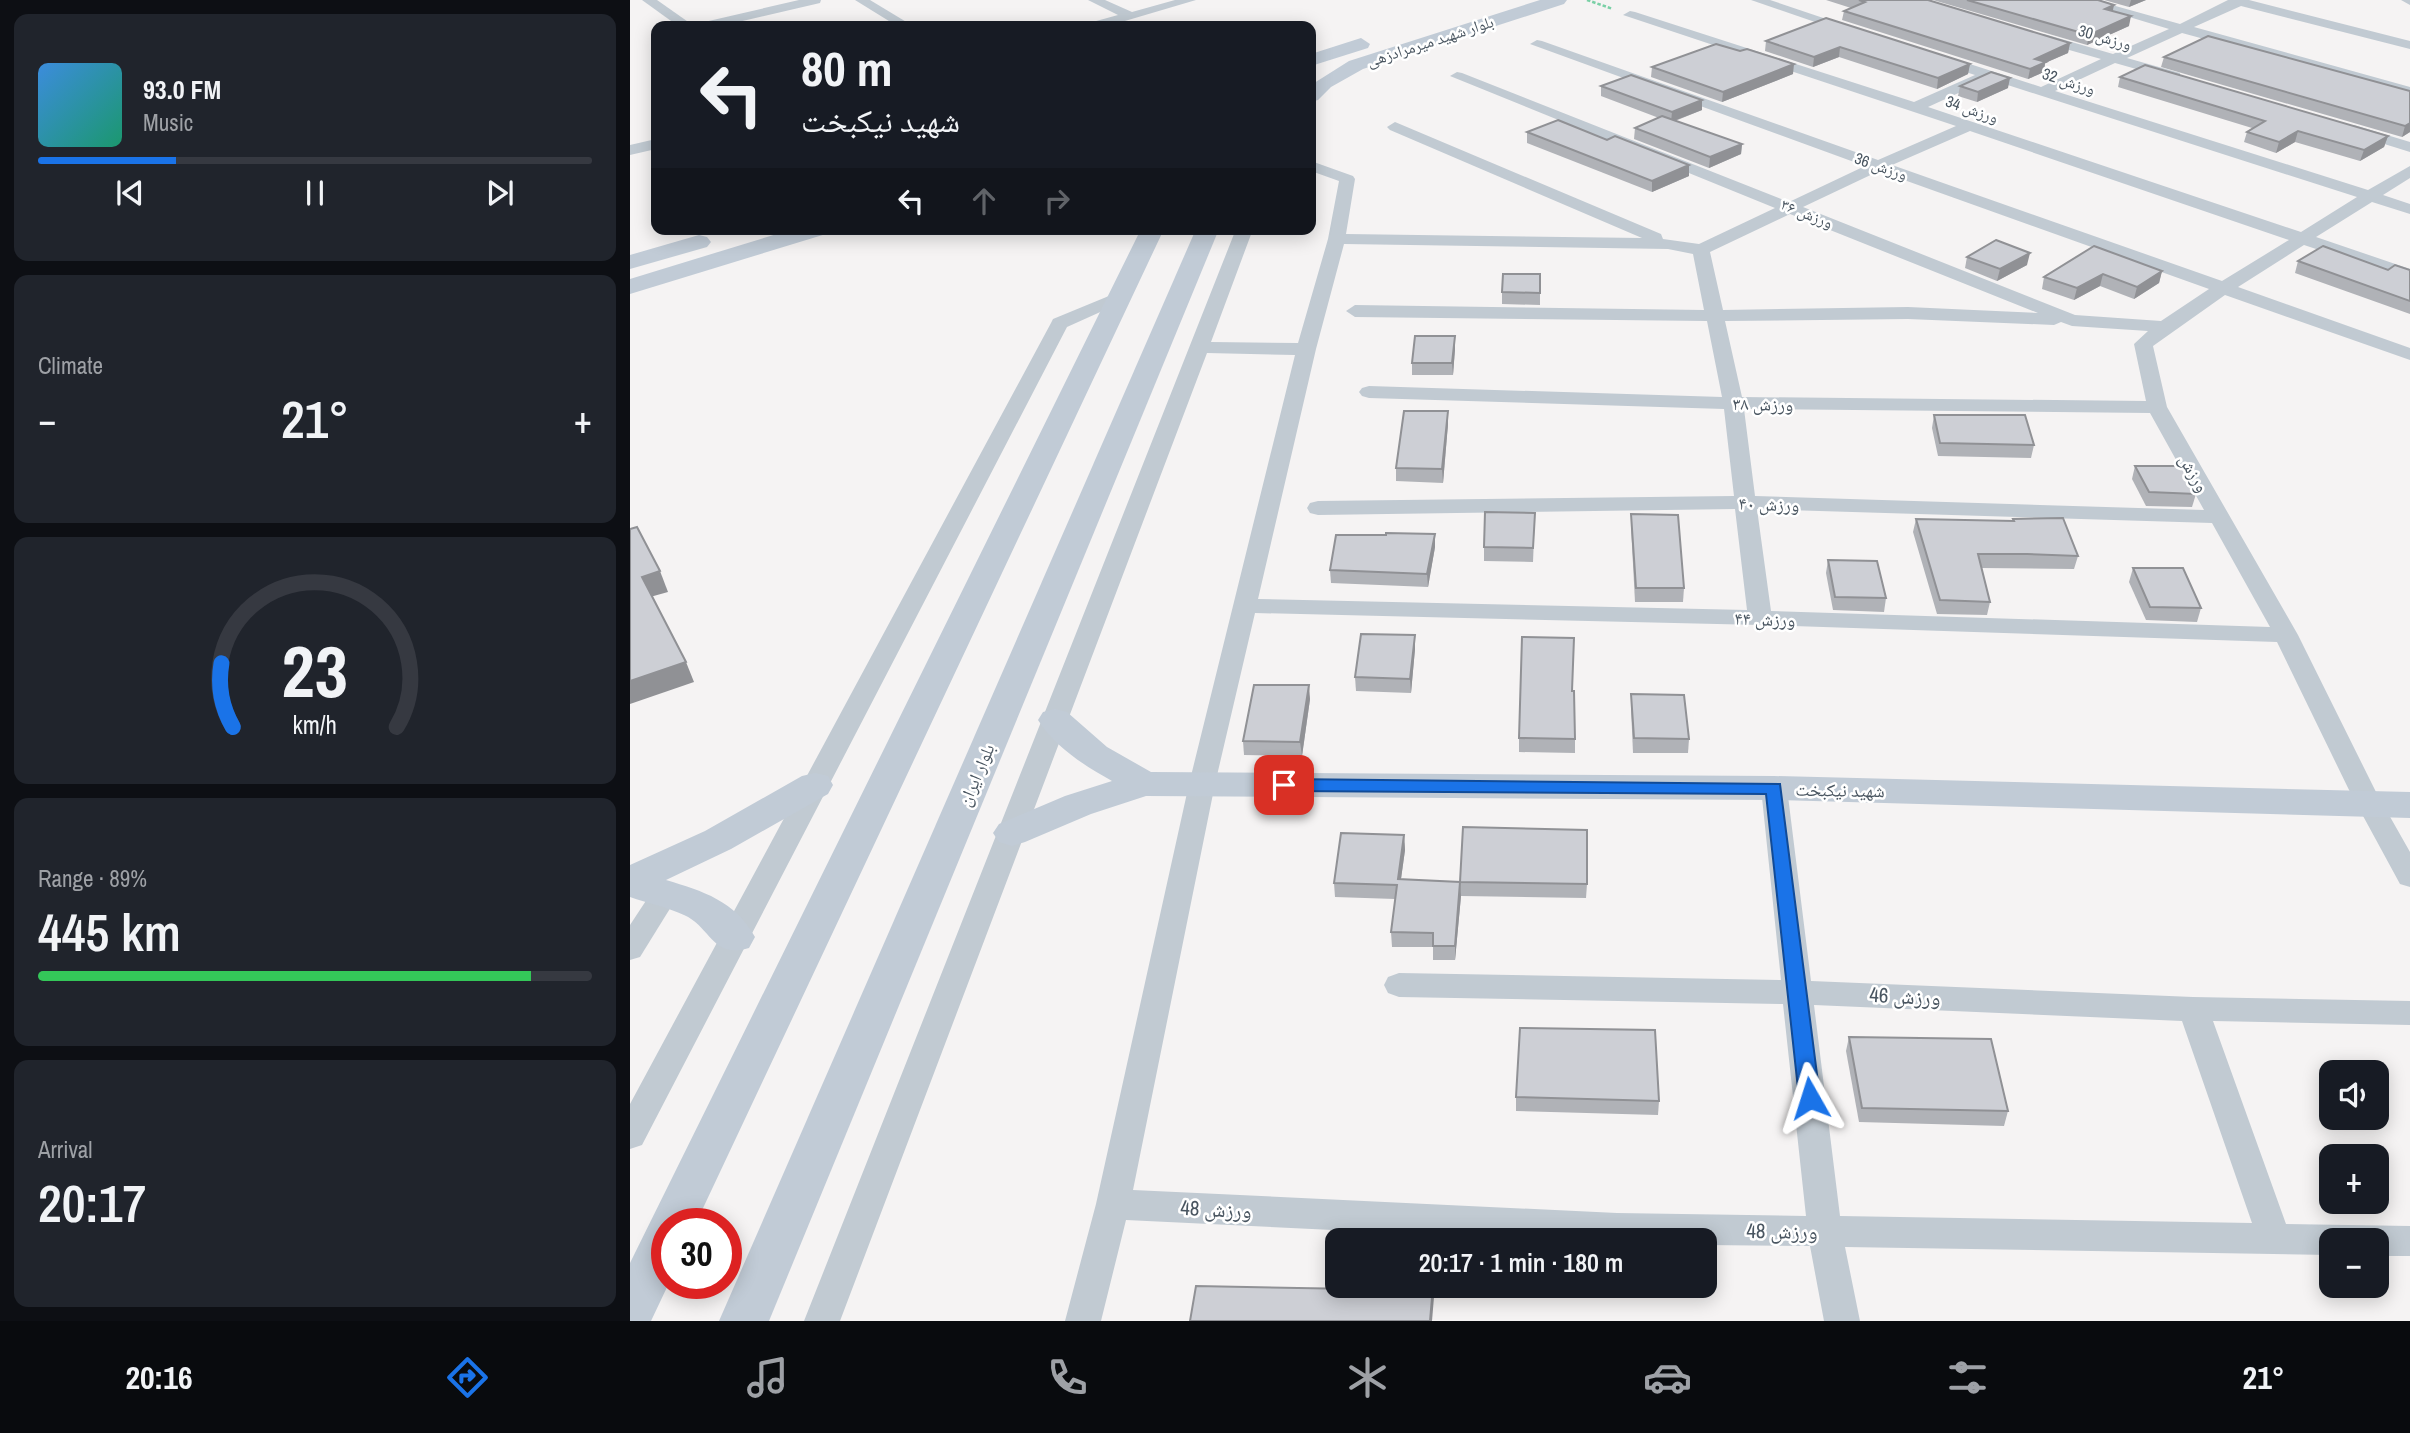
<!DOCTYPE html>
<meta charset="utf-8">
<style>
body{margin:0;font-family:"Archivo Narrow","Noto Naskh Arabic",sans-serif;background:#20242c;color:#f1f3f6;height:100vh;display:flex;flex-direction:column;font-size:26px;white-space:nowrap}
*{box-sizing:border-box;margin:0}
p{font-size:23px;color:#9ea1a6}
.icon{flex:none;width:38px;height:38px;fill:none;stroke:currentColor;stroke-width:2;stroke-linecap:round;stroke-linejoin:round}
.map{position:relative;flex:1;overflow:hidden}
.sheet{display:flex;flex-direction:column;gap:14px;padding:14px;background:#0d0f14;width:630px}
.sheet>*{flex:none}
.guide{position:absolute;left:21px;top:21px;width:665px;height:214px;border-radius:14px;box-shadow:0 4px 18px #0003;background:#171b24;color:#f1f3f6;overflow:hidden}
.controls{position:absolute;left:1689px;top:1060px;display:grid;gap:14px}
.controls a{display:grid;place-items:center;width:70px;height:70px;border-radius:14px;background:#171b24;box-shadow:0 4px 18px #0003;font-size:35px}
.speed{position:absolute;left:21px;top:1208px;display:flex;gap:14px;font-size:35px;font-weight:700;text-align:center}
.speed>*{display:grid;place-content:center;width:91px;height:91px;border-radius:50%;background:#171b24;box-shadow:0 4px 18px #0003;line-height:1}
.speed .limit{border:10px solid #d22;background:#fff;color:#111}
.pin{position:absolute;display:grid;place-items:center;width:60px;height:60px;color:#fff;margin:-30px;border-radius:14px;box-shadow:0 4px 10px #0006}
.me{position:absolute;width:77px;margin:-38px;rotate:354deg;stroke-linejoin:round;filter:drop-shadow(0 0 5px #0008)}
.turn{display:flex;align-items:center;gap:24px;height:147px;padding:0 35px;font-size:32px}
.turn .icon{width:91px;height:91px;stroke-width:2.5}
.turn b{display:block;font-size:49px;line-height:60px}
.lanes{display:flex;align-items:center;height:66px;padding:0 35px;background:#0003;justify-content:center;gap:35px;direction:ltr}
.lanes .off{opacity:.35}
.big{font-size:52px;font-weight:600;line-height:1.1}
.sheet .card{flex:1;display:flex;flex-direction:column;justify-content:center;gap:10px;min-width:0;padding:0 24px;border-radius:14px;background:#20242c}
.sheet .dial{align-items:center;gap:0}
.dial svg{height:182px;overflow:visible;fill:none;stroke:#363941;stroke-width:7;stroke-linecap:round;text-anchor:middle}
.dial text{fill:#f1f3f6;stroke:none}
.song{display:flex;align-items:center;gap:21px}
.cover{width:84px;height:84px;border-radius:10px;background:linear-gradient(135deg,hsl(210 70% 55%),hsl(160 70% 35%))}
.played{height:7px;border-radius:4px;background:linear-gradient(90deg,#1a73e8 25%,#363941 25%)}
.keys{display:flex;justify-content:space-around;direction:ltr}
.heat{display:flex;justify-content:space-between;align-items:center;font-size:38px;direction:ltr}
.charge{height:10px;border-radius:5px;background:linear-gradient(90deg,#34c759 89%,#363941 0)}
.trip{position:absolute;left:695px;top:1228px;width:392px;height:70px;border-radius:14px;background:#171b24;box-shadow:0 4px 18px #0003;font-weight:600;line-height:70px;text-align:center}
.dock{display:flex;height:112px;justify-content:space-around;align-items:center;background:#090b0e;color:#9ea1a6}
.dock .icon{width:49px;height:49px}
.dock .current{color:#1a73e8}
.dock b{font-size:32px;color:#f1f3f6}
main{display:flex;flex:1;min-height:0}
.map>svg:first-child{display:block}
</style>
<main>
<section class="sheet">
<div class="card">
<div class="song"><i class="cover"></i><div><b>93.0 FM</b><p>Music</p></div></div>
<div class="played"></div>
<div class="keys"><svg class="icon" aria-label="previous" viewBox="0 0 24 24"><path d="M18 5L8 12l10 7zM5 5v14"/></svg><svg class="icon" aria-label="pause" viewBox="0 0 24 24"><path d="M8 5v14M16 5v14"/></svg><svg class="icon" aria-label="next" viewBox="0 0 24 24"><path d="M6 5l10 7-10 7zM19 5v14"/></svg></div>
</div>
<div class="card"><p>Climate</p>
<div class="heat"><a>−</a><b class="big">21°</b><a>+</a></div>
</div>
<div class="card dial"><svg viewBox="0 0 100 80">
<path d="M14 69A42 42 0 1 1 86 69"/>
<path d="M14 69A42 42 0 0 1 9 41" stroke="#1a73e8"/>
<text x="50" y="56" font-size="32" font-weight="700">23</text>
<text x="50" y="72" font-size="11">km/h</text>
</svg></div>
<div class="card"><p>Range · 89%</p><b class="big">445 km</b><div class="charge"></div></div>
<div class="card"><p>Arrival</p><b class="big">20:17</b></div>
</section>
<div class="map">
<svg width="1780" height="1321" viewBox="0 0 1780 1321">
<rect width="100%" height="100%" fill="#f5f3f3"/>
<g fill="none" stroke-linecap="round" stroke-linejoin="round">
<path stroke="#7ad0a6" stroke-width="2.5" stroke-dasharray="3.5 2" stroke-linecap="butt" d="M957,0L983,9"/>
<g fill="#c1cad2" fill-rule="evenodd">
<path d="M12,0H27L64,26H48Z"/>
<path d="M169,0H191L190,3L91,26H68L70,23Z"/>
<path d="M225,0H240L283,26H267Z"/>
<path d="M458,0H475L502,12L545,0H566L478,26H458L459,23L488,15Z"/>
<path d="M1121,0H1140L1226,29L1224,32H1214Z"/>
<path d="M1443,0H1464L1550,24L1598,0H1619L1780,41V49L1611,6L1564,27L1780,87V95L1552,33L1497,58L1550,73V79L1545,80L1485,63L1425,91L1738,190L1780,166V178L1753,195L1780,204V214L1742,202L1686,237L1780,269V280L1674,245L1608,287L1780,348V360L1595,295L1523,346L1537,407L1668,635L1746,792L1780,852V887L1770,884L1720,792L1647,642L1130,625L625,613L585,784L503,1190L987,1213L1176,1216L1153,1004L769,997L758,993L754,985L758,977L769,973L1151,980L1131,788L1135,782L1144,779L1153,782L1157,788L1181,981L1563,997L1780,1001V1025L1583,1021L1656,1224L1780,1226V1256H1746V1241H1701V1255L1215,1247L1230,1321H1194L1180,1246L1074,1245V1241H935L496,1220L471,1321H435L466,1204L559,784L665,355L577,353L210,1321H174L606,229H623L581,342L668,343L698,239L709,181L681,171V161L723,176L725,179L716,234L1012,238L760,130L757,127L765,122L1031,234L1033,239L1069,244L1145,208L820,76L827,72L832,73L1159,202L1235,166L900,44L907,40L912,41L1248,160L1326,126L993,15L1000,11L1005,12L1284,102L1345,75L1302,61V55H1312L1411,87L1471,59L1404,40V34H1414L1483,54L1539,29ZM1359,79L1727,197L1671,232L1298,107ZM1340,131L1659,240L1592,281L1262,165ZM1249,171L1579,289L1531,321L1445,315L1173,207ZM1160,214L1408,313L1278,307L1093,310L1080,252ZM714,244L1038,249L1063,254L1074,310L725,305L716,311L725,317L1077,321L1092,397L739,386L732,388L729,392L732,396L739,398L1094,409L1104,496L688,501L680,503L677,508L680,513L688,515L1105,509L1117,610L628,599L686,349ZM1278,319L1424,325L1431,322L1442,326L1518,331L1504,344L1516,401L1112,397L1095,321ZM1114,409L1520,413L1574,510L1125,496ZM1127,509L1582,523L1640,627L1141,611ZM1184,1005L1552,1021L1622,1223L1210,1216Z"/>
<path d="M1771,0H1780V5Z"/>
<path d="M1724,125L1780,142V152L1719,133L1716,130Z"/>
<path d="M26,139V149L0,155V145Z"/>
<path d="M491,291L497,292L500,296L497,300L437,327L12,1145L0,1149V1104L421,323L423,319Z"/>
<path d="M35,883L45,887L49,894L10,957L0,960V925L25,887Z"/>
</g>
<g fill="#c1cbd6" fill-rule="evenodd">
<path d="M910,0H937L934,4L733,69L701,87L688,100L681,102V85L719,61Z"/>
<path d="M731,38L740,44L738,48L681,66V54Z"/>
<path d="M163,229H199L196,234L0,294V279Z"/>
<path d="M511,229H534L66,1223H37V1283H39L21,1321H0V1263Z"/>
<path d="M566,229H589L139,1321H89Z"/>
<path d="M69,235L77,237L81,242L77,247L0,269V255Z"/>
<path d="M425,709L437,712L477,747L521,772L1144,776L1780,792V818L1144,800L516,796L461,814L395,842L382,846L369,842L363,833L369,824L435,796L482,781C455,766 425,747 408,720L413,712Z"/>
<path d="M185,773L198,776L203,785L198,794L101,849L36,880C73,891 105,901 125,937L119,948C82,959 81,927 54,915C37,907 17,903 0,897V865L75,831L172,776Z"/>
</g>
</g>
<g fill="#b0b2b7">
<path d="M1196,0H1298L1440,43L1438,53L1415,63L1414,72L1398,79L1212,20L1214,11L1221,8Z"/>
<path d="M1303,0H1468L1483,11L1499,26L1457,45Z"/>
<path d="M1474,0H1516L1499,7Z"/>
<path d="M1196,18L1340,64L1338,74L1307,89L1209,57L1183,67L1135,51L1136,41Z"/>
<path d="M1534,57L1780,91V132L1772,137L1531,67Z"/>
<path d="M1022,67L1163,74L1092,102L1021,77Z"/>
<path d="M1490,77L1758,136L1754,147L1730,161L1665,142L1646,153L1614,142L1617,132L1622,128L1488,87Z"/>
<path d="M971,86L1072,100V110L1045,121L1112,144L1111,154L1079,168L1004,139L1005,128L1029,118L971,96Z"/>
<path d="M1330,86L1378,88L1347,102L1328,96Z"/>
<path d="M897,132L977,140L1059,165V176L1022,192L897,143Z"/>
<path d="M1337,257L1397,265L1367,281L1335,268Z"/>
<path d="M1668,261L1758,270H1780V314L1665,273Z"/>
<path d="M1532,271L1529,283L1504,299L1470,286L1444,300L1412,289L1414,277Z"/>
<path d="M910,274V305L872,304V292Z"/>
<path d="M825,336V349L823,375H782V363Z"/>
<path d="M1304,415L1404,445L1401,458L1308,456L1302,428Z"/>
<path d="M818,424L813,483L766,481V468Z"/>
<path d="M1505,466L1566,494L1562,507L1516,506L1502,479Z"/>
<path d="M905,513L903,562L854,561V547Z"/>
<path d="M1001,514L1054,588L1053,602H1005L1001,527Z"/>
<path d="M1286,519L1382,521L1383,519L1448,556L1444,569L1351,568L1360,602L1357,615L1307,614L1283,532Z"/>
<path d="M756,535L805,547L798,587L701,583L700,570Z"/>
<path d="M1198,560L1256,598L1254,612L1203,610L1196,573Z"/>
<path d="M1503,568L1571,608L1567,622L1516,620L1499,582Z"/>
<path d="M785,635V649L781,693L726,691L725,677Z"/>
<path d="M942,691L945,739V753L889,752V738Z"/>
<path d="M1001,694L1059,739L1058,753H1003L1001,708Z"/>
<path d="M680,699L672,756L614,755L613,741Z"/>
<path d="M774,835L775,850L771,879L830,882L957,884L956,898L831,896L825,960H803V947H762L761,932L765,899L705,897L704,883Z"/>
<path d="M1219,1037L1378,1111L1374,1126L1229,1122L1216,1051Z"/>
<path d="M886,1097L1029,1101L1028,1115L886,1111Z"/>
</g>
<g fill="#909195">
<path d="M1501,0H1516L1499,7Z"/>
<path d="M1484,5L1482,15L1475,9Z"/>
<path d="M1501,16L1499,26L1457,45L1459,35Z"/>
<path d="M1440,43L1438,53L1415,63L1414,72L1398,79L1400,69L1405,59Z"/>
<path d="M1210,47L1209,57L1183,67L1184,57Z"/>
<path d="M1164,64L1163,74L1092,102L1093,92Z"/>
<path d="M1340,64L1338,74L1307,89L1308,78Z"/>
<path d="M1380,78L1378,88L1347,102L1348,92Z"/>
<path d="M1072,100V110L1041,122L1042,112Z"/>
<path d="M1780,123V132L1772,137L1775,126Z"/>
<path d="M1668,131L1665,142L1646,153L1649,142Z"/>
<path d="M1758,136L1754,147L1730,161L1734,150Z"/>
<path d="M1112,144L1111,154L1079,168L1080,157Z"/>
<path d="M1059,165V176L1022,192V181Z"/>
<path d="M1400,253L1397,265L1367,281L1370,269Z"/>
<path d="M1532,271L1529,283L1504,299L1507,287Z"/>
<path d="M1473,274L1470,286L1444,300L1447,288Z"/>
<path d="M825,336V349L823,375L822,363Z"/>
<path d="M818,411V424L813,483L812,469Z"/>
<path d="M805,534V547L798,587L797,574Z"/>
<path d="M30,571L38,592L20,597L12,577Z"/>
<path d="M785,635V649L781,693L780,679Z"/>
<path d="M56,662L64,682L0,704V681Z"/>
<path d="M679,685L680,699L672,756L670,742Z"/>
<path d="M774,835L775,850L769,893L768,879Z"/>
<path d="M830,882L831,896L825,960V946Z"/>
<path d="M803,1286L804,1297L802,1321H800Z"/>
</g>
<g fill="#cdcfd5" stroke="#909195" stroke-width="2">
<path d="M1229,0H1298L1440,43L1405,59L1416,62L1400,69L1214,11L1235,2Z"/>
<path d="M1337,0H1468L1484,5L1475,9L1501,16L1459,35Z"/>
<path d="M1196,18L1340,64L1308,78L1210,47L1184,57L1136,41Z"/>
<path d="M1578,36L1780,91V123L1775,126L1534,57Z"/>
<path d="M1086,44L1110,51L1117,49L1164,64L1093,92L1022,67Z"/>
<path d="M1515,65L1758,136L1734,150L1668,131L1649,142L1617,132L1635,121L1490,77Z"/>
<path d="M1361,72L1380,78L1348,92L1330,86Z"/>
<path d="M1001,75L1072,100L1042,112L971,86Z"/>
<path d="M1032,116L1112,144L1080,157L1005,128Z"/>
<path d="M928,120L977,140L985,136L1059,165L1022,181L897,132Z"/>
<path d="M1366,240L1400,253L1370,269L1337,257Z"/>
<path d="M1464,246L1532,271L1507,287L1473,274L1447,288L1414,277Z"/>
<path d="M1693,246L1758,270L1765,265L1780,270V301L1668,261Z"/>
<path d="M873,274H910V293L872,292Z"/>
<path d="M785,336H825L822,363H782Z"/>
<path d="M774,411H818L812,469L766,468Z"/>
<path d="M1304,415H1395L1404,445L1310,443Z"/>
<path d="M1505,466H1553L1566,494L1519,492Z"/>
<path d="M855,512L905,513L903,548L854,547Z"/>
<path d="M1001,514L1048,515L1054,588H1006Z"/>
<path d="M1433,518L1448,556L1397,554H1348L1360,602L1310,600L1286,519L1384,521L1383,519Z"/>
<path d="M7,527L30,571L12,577L56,662L0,681V529Z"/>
<path d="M756,533L805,534L797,574L700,570L706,535H756Z"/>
<path d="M1198,560L1247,561L1256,598L1205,597Z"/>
<path d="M1503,568H1553L1571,608L1520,607Z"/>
<path d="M731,634L785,635L780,679L725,677Z"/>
<path d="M892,637L944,638L942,691H944L945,739L889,738Z"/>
<path d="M624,685H679L670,742L613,741Z"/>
<path d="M1001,694L1054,695L1059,739L1004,738Z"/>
<path d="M833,827L957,830V884L830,882Z"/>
<path d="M711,833L774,835L768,879L830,882L825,946H803V933L761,932L767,885L704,883Z"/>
<path d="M890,1028L1025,1030L1029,1101L886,1097Z"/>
<path d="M1219,1037L1361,1039L1378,1111L1232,1108Z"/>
<path d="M566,1286L724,1289V1286H803L800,1321H560Z"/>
</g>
<path fill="#1a73e8" stroke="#114b97" stroke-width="2" d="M654,779L1150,784L1190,1098L1187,1104L1180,1107L1172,1104L1169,1098L1136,794L654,791L645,785Z"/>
<g text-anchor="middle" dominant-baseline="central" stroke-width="5" stroke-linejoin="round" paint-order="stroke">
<g font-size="16" fill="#4a5661" stroke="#fff">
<text transform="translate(1475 37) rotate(16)">ورزش 30</text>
<text transform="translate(800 41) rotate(-18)">بلوار شهید میرمرادزهی</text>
<text transform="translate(1439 81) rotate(18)">ورزش 32</text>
<text transform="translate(1342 109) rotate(19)">ورزش 34</text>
<text transform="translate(1251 166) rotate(19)">ورزش 36</text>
<text transform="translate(1177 213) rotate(22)">ورزش ۳۶</text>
</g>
<g font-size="18" fill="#4a5661" stroke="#fff">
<text transform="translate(1133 404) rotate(1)">ورزش ۳۸</text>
<text transform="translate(1564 473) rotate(60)">ورزش</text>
<text transform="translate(1139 504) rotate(2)">ورزش ۴۰</text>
<text transform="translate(1135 619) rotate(2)">ورزش ۴۴</text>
<text transform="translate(346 775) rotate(-67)">بلوار ایران</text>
<text transform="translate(1210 790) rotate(1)">شهید نیکبخت</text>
</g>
<g font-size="21" fill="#4a5661" stroke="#fff">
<text transform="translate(1275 996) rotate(3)">ورزش 46</text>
<text transform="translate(586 1209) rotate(3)">ورزش 48</text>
<text transform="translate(1152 1231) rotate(1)">ورزش 48</text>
</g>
</g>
</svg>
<div class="controls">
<a><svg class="icon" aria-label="sound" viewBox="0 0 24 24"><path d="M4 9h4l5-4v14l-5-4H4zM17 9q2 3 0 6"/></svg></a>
<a>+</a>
<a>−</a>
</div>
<div class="speed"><div class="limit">30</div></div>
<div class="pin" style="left:654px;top:785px;background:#d93025"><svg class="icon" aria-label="arrive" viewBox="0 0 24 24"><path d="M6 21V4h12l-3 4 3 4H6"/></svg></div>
<svg class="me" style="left:1180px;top:1098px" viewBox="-20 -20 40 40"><path d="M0-17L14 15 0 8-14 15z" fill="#1a73e8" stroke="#fff" stroke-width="4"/></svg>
<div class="trip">20:17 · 1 min · 180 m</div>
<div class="guide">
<div class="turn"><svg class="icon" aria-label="left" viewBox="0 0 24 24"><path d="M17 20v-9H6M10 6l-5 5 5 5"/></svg><div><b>80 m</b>شهید نیکبخت</div></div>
<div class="lanes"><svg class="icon" aria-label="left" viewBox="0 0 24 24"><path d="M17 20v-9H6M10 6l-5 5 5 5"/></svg><svg class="icon off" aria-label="ahead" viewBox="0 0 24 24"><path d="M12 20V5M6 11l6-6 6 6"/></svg><svg class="icon off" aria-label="right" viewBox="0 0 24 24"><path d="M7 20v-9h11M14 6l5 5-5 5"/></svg></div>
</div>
</div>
</main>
<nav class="dock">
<b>20:16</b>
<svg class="icon current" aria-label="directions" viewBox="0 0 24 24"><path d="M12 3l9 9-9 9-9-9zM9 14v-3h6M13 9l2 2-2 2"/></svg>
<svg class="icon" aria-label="music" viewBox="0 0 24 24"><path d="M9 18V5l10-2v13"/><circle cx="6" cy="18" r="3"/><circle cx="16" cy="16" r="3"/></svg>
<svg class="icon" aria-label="phone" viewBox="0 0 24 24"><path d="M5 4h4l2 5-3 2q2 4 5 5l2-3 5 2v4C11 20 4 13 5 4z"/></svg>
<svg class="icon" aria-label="climate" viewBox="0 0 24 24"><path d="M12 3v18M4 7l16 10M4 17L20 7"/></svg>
<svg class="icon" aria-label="car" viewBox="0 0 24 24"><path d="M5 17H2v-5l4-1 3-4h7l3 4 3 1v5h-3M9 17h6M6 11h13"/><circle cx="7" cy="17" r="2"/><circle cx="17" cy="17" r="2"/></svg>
<svg class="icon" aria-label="filters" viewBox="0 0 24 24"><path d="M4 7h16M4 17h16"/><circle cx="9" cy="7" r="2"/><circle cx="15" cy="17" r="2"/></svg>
<b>21°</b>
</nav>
